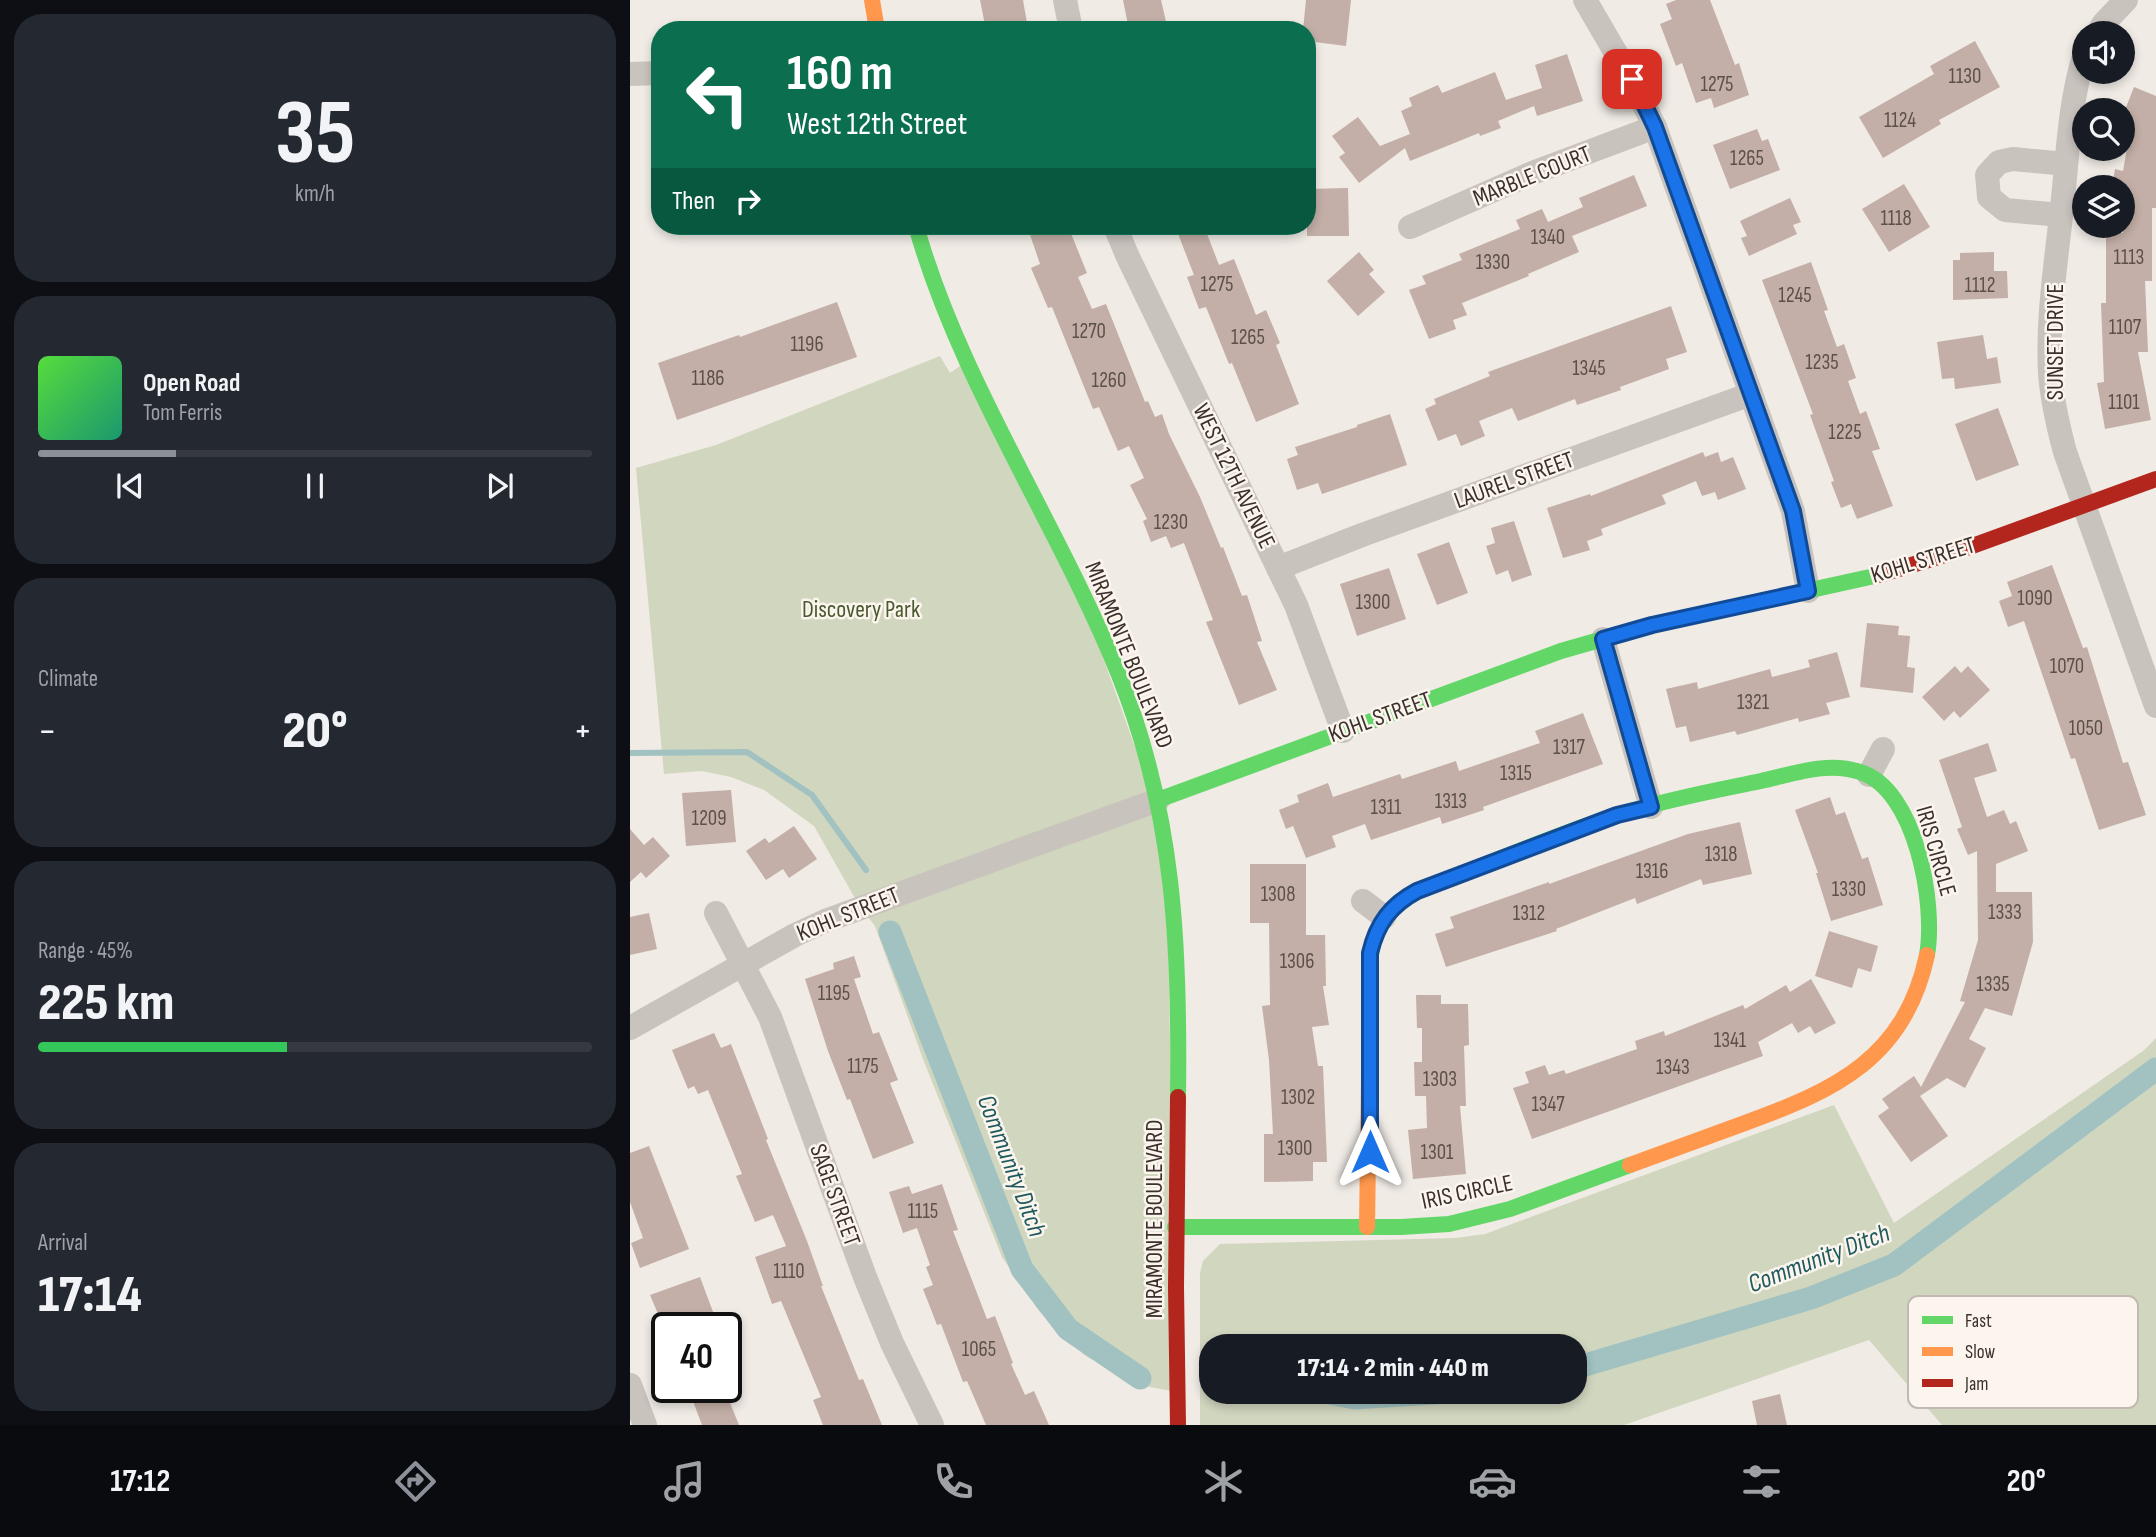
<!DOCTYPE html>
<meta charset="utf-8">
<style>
body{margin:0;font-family:"Sofia Sans Condensed",sans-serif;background:#242831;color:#f1f3f6;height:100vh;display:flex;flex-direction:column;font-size:26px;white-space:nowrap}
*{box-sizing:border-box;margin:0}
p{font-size:23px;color:#9ea1a6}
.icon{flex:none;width:38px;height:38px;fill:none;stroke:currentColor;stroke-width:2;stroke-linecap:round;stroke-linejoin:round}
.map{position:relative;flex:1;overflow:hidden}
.sheet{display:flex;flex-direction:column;gap:14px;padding:14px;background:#0d0f14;width:630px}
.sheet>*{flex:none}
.banner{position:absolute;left:21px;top:21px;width:665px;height:214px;border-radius:28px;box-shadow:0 4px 10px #0003;background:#0b6e4f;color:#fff;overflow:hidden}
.fabs{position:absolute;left:1442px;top:21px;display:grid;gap:14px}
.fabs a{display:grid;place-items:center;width:63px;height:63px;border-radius:50%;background:#171b24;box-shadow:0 4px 10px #0003;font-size:35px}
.speed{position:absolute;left:21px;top:1312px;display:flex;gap:14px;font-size:35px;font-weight:700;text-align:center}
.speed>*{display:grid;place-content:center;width:91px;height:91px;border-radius:50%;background:#171b24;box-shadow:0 4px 10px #0003;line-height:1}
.speed .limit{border:4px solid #111;border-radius:10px;background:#fff;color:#111}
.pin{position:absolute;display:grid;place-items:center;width:60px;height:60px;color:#fff;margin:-30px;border-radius:14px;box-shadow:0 4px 10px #0006}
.me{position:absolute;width:77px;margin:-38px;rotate:0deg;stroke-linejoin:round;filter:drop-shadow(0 0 5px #0008)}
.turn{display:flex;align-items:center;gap:24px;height:147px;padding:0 21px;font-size:32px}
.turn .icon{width:91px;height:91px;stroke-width:2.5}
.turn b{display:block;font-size:49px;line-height:60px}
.then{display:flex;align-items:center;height:66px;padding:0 21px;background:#0003;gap:14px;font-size:26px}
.big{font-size:52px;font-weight:800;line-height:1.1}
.sheet .widget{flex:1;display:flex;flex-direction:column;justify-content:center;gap:10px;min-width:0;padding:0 24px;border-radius:28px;background:#242831}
.sheet .dial{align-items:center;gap:0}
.dial b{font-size:91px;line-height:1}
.song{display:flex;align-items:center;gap:21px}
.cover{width:84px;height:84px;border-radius:10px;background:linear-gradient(135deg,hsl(110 70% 55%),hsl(160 70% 35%))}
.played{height:7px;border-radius:4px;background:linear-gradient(90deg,#8c9099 25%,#363941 25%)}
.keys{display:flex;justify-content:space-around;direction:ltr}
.heat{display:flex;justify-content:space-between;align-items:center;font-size:38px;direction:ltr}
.charge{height:10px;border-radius:5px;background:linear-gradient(90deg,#34c759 45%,#363941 0)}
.trip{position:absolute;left:569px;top:1334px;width:388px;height:70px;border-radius:28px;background:#171b24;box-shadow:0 4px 10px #0003;font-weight:800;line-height:70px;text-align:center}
.menu{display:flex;height:112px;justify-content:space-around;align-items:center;background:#090b0e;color:#9ea1a6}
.menu .icon{width:49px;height:49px}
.menu .on{color:#8c9099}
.menu b{font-size:32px;color:#f1f3f6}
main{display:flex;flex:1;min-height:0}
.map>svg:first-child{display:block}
</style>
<main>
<section class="sheet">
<div class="widget dial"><b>35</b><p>km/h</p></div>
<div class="widget">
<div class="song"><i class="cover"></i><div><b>Open Road</b><p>Tom Ferris</p></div></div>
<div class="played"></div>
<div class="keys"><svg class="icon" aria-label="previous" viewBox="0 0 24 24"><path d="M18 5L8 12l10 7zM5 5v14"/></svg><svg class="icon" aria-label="pause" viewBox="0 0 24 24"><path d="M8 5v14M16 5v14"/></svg><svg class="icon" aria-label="next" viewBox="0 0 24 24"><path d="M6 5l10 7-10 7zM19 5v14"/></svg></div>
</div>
<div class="widget"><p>Climate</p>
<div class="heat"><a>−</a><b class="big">20°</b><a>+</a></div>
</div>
<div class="widget"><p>Range · 45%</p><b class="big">225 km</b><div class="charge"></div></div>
<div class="widget"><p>Arrival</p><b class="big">17:14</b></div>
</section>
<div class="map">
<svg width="1526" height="1425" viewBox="0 0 1526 1425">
<rect width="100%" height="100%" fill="#f0ebe5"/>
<g fill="#d1d6bf" fill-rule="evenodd">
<path d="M310,356L320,373L337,361L445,579L536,834L547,1392L509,1385L454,1355L409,1311L372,1257L293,1059L245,926L230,907L184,826L134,790L101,777L72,771L34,774L6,468L86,445Z"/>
<path d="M1526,1038V1425H1312L1239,1340L994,1425H570V1273L573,1261L590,1244L826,1238L855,1234L1204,1105L1264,1223L1513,1051ZM581,1346H945V1391H581Z"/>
</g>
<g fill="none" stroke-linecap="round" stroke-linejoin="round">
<path stroke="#a1c2c1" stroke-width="6" d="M0,753L117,752L182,795L236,870"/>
<g stroke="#a1c2c1" stroke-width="23">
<path d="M260,932L392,1269L438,1329L510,1378"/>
<path d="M945,1368L1181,1298L1264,1265L1526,1069"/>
<path d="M691,1391L724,1398L835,1391"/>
</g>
</g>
<g fill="#c3afa7">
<path d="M350,0H393L397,23L356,30Z"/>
<path d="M493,0H531L538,30H499Z"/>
<path d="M676,0H721L716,46L677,41V30H673Z"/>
<path d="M1046,0H1080L1105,65L1109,63L1119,95L1084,108L1081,98L1066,103L1052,63L1046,66L1030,24L1042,19L1036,4Z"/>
<path d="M1345,41L1370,87L1309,120L1311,124L1253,158L1229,117L1304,74L1300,66Z"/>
<path d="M937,54L953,101L907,116L904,106L868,121L871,128L850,136L849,133L780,161L775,148L729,183L709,157L715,153L702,136L728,117L750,146L780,134L771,111L782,106L779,98L808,85L812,93L865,72L876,100L912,88L905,65Z"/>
<path d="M1504,87L1526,96V208H1522V281H1515L1518,352H1508L1521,420L1475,429L1467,383L1474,382L1471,303H1476V233H1493V187H1482L1485,169L1493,171L1499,137L1493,134V115Z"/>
<path d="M1127,129L1132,141L1138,139L1150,170L1100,189L1083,145Z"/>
<path d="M1004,175L1017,206L942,236L949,252L898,274L899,276L832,303L837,315L823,320L826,329L799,339L779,290L796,284L792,276L832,260L829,254L890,229L886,220L912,209L918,222L953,207L949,198Z"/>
<path d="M1274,184L1300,227L1259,252L1232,209Z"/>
<path d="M718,188L719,236H677V189Z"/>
<path d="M1160,198L1171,222L1163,225L1167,234L1119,256L1111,238L1117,236L1110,221Z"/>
<path d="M397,226H438L457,273L448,277L462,309L476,304L515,402L518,401L525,417L532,414L539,434L570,497L591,548L593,547L612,596L617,595L632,641L627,642L647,690L609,705L576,622L583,620L554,543L541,548L536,536L521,542L513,521L517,519L500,485L514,478L499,446L488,451L469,407L463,409L422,307L418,308L401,268L410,264Z"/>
<path d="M545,226H574L589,265L604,259L626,315L636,310L650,343L646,345L669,404L626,422L602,363L599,364L576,307L569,309L557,277L564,275Z"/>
<path d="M729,252L744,270L739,274L755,292L728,316L697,281Z"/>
<path d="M1364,252V271H1377L1378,298L1323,300V260H1330V253Z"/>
<path d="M1181,262L1198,310L1194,311L1207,347L1214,344L1226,378L1218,381L1230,414L1236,411L1250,449L1242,451L1263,506L1227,519L1221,504L1211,508L1201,482L1204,481L1180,415L1183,414L1132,280Z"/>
<path d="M207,302L227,357L47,420L28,363L109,335L110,337Z"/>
<path d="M1041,306L1057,352L1036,359L1039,369L990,387L991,390L947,405L945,399L888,421L882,408L849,421L855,436L831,446L826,434L808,441L795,409L806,404L804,399L860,376L858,372Z"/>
<path d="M1353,335L1357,359L1367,357L1371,383L1325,389L1324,378L1312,379L1307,342Z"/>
<path d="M1368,408L1389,465L1346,481L1325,424Z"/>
<path d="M760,414L777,465L692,494L688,483L667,490L657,459L668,455L665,447L727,427V425Z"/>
<path d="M1073,452L1075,457L1088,452L1091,462L1103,457L1116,489L1088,500L1085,492L1072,496L1066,481L1032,495L1036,504L971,529L973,535L957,541L960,550L933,558L917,508L960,494L961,496Z"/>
<path d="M884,521L902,575L882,582L878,570L866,575L856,546L865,543L861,528Z"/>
<path d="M819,542L838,593L807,605L787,554Z"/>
<path d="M1422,565L1453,648L1457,647L1493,763L1498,762L1516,815L1469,830L1445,758L1441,759L1394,621L1378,627L1369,601L1382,596L1377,582Z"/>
<path d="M759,568L776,619L727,636L710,584Z"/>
<path d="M1237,623L1269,626L1268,635L1280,636L1277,667L1285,668L1283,693L1230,687Z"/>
<path d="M1207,652L1220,697L1196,703L1200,714L1169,722L1168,718L1107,735L1105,731L1060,742L1056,726L1046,728L1036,689L1067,682L1068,689L1140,669L1142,677L1180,667L1178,660Z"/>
<path d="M1325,666L1331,673L1338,666L1360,690L1330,718L1324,711L1314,721L1292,697Z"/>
<path d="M953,713L973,764L853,807L854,810L812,824L810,817L741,840L735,824L702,836L706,847L676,858L663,826L656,829L649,810L669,802L667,795L698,783L703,797L770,774L772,779L826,761L829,771L910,743L905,731Z"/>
<path d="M1358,743L1367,771L1344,778L1357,817L1374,810L1380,824L1386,821L1398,851L1366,864V892H1402L1403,942L1382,1016L1355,1008L1339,1039L1356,1048L1335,1088L1317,1078L1290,1096L1318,1136L1281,1162L1248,1116L1259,1108L1252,1099L1284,1076L1291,1087L1335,1002L1330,1001L1348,940L1347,851L1338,855L1327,829L1332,827L1309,760Z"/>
<path d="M101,790L106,842L56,846L52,793Z"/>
<path d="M1200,797L1206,815L1215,812L1232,859L1238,857L1253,905L1201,921L1186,873H1188L1165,810Z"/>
<path d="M1110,822L1122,874L1073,885L1071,879L1007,904L1005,898L926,929L927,931L816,967L805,934L824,928L820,917L919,882V884L1058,834Z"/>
<path d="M164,826L187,859L159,878L153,869L136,880L116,851L135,838L139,843Z"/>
<path d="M0,829L14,845L23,837L40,856L16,878L11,872L0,882Z"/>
<path d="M620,864H676V935H695L696,986H693L699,1025L682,1027L688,1066H693L697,1162H683V1181L634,1182V1134H643L639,1060L632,1006L640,1005L639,923H620Z"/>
<path d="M19,913L27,949L0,955V917Z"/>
<path d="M1199,931L1248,946L1241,972L1228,968L1222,988L1185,976Z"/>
<path d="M224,956L231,977L224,979L243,1034L249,1032L268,1080L260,1083L284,1143L243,1159L220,1099L217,1100L198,1051L175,979L204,969L203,963Z"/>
<path d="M1181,979L1206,1023L1185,1034L1180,1026L1168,1033L1162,1023L1128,1042L1133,1056L902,1139L883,1088L899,1083L895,1072L915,1065L919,1075L934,1070L936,1074L1007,1049L1005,1041L1034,1031L1035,1036L1113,1005L1115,1009L1156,985L1160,992Z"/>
<path d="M786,995H811V1004H838L839,1045L834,1046L836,1106H830L836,1174L783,1179L778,1130L797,1128L796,1096H785L784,1062H792V1028H787Z"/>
<path d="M84,1033L91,1048L101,1044L138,1139L136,1140L177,1241L193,1286H191L229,1380L233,1379L252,1425H193L183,1400L191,1397L151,1301L142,1304L125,1257L156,1246L143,1215L125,1222L106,1176L112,1174L78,1090L68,1094L64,1086L58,1089L42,1050Z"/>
<path d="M19,1146L59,1249L10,1268L1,1243L13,1238L0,1202V1153Z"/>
<path d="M312,1184L328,1230L323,1231L357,1319L365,1316L383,1363L381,1364L395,1395L404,1391L419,1425H356L337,1381L333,1382L311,1324L307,1325L293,1289L303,1285L296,1267L300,1265L287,1228L273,1233L259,1192L279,1186L282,1194Z"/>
<path d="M70,1277L89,1328H34L20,1295Z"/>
<path d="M58,1388H94L109,1425H72Z"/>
<path d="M1150,1394L1157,1425H1127L1122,1401Z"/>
</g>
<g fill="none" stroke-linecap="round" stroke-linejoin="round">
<g stroke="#c9c3be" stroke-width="24">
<path d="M435,0L441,30"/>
<path d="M955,0L1001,79L1025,127L1163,511L1178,591"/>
<path d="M1468,33L1474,23L1496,0"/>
<path d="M1454,56C1440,102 1438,150 1433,198C1427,256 1417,315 1420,373C1422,400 1428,426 1435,452L1526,706"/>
<path d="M0,74L30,73"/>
<path d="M1431,215L1375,210L1359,197L1357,175L1369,162L1383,159L1436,164"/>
<path d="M485,226L497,255L666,605L713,731"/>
<path d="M780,227L905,172L1025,127"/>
<path d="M648,568L732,535L1121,394"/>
<path d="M973,639L1021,807"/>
<path d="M1239,775L1253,749"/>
<path d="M733,901L754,917"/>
<path d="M86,913L140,1017L235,1277L262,1343L302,1425"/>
<path d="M0,1028L165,935L195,921L528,800"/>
<path d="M0,1385L15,1425"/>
</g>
<g stroke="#63d668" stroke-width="16">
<path d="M286,226C330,382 428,524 489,675C545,815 550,948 548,1097"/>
<path d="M528,800L931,651L1022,625L1249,575"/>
<path d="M739,1078C739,1053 739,1027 739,1002C740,951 737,920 787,891C858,864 929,833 1001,811C1044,798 1088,790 1131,781C1164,774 1197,761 1230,772C1286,789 1306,904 1297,955"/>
<path d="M545,1227H771L819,1224L880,1209L1000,1165"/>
</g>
<g stroke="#ff974d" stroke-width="16">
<path d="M242,0L247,30"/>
<path d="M1000,1165C1038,1151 1077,1137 1115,1123C1206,1090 1275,1058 1297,955"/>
<path d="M737,1227L739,1078"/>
</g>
<g stroke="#b3261e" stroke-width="16">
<path d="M1249,575L1334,549L1526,479"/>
<path d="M548,1097L546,1287L548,1425"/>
</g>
</g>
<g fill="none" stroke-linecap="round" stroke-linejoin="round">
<g stroke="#114b97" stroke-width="18">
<path id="route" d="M740,1152V953C747,923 761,905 787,891L987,815L1021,807L973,639L1022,625L1178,591L1163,511L1025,127L1002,79"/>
</g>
<use href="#route" stroke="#1a73e8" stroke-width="12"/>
</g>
<g text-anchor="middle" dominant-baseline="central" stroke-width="5" stroke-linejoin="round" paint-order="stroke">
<g font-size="21" fill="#5d504a">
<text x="1335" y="76">1130</text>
<text x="1087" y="84">1275</text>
<text x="1270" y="120">1124</text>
<text x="1117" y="158">1265</text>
<text x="1266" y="218">1118</text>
<text x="918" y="237">1340</text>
<text x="1499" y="257">1113</text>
<text x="863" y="262">1330</text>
<text x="587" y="284">1275</text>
<text x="1350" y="285">1112</text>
<text x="1165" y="295">1245</text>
<text x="1495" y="327">1107</text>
<text x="459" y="331">1270</text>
<text x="618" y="337">1265</text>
<text x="177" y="344">1196</text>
<text x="1192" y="362">1235</text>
<text x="959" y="368">1345</text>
<text x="78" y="378">1186</text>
<text x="479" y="380">1260</text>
<text x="1494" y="402">1101</text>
<text x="1215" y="432">1225</text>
<text x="541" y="522">1230</text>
<text x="1405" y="598">1090</text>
<text x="743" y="602">1300</text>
<text x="1437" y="666">1070</text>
<text x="1123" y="702">1321</text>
<text x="1456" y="728">1050</text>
<text x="939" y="747">1317</text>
<text x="886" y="773">1315</text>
<text x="821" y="801">1313</text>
<text x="756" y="807">1311</text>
<text x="79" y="818">1209</text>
<text x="1091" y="854">1318</text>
<text x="1022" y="871">1316</text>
<text x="1219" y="889">1330</text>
<text x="648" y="894">1308</text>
<text x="1375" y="912">1333</text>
<text x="899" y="913">1312</text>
<text x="667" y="961">1306</text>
<text x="1363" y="984">1335</text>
<text x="204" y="993">1195</text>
<text x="1100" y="1040">1341</text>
<text x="233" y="1066">1175</text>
<text x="1043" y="1067">1343</text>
<text x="810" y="1079">1303</text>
<text x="668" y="1097">1302</text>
<text x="918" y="1104">1347</text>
<text x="665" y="1148">1300</text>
<text x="807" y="1152">1301</text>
<text x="293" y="1211">1115</text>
<text x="159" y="1271">1110</text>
<text x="349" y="1349">1065</text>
</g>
<g font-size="24" fill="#3b302b" stroke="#fbf5ee">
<text transform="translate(902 176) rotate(-22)">MARBLE COURT</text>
<text transform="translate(1425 342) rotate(-90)">SUNSET DRIVE</text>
<text transform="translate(604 476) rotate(64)">WEST 12TH AVENUE</text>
<text transform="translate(884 480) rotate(-20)">LAUREL STREET</text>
<text transform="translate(1293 560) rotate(-17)">KOHL STREET</text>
<text transform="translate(499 655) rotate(68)">MIRAMONTE BOULEVARD</text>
<text transform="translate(750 717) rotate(-20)">KOHL STREET</text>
<text transform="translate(1306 851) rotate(74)">IRIS CIRCLE</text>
<text transform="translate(218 914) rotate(-22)">KOHL STREET</text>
<text transform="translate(837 1192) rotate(-12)">IRIS CIRCLE</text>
<text transform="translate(205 1195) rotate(70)">SAGE STREET</text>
<text transform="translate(524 1219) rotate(-90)">MIRAMONTE BOULEVARD</text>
</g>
<g font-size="24" fill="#4a5a2e" stroke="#fbf5ee">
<text x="231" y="609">Discovery Park</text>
</g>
<g font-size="26" font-style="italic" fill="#1f5a5e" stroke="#fbf5ee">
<text transform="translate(381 1166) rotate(69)">Community Ditch</text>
<text transform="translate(1189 1259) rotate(-21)">Community Ditch</text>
</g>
</g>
<rect x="1278" y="1296" width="230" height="112" rx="10" fill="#fbf5ee" stroke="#c1bab4" stroke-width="2"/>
<rect x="1292" y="1316" width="31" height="8" fill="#63d668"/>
<rect x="1292" y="1347" width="31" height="9" fill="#ff974d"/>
<rect x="1292" y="1379" width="31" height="8" fill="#b3261e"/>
<g font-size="19" fill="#3b302b">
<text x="1335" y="1327">Fast</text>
<text x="1335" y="1358">Slow</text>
<text x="1335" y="1390">Jam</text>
</g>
</svg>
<div class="fabs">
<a><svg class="icon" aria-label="sound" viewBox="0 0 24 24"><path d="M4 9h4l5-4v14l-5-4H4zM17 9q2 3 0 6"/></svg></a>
<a><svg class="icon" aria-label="search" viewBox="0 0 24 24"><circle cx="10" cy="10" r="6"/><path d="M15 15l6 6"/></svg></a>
<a><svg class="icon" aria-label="layers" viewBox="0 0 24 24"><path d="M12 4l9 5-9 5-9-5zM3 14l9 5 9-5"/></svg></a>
</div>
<div class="speed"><div class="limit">40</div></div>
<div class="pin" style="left:1002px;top:79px;background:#d93025"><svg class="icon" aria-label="arrive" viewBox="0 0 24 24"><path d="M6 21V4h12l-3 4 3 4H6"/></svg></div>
<svg class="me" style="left:740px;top:1152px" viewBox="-20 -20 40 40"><path d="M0-17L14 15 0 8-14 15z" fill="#1a73e8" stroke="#fff" stroke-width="4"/></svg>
<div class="trip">17:14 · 2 min · 440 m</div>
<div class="banner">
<div class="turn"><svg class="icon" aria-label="left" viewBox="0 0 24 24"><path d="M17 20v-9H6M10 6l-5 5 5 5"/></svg><div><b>160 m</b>West 12th Street</div></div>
<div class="then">Then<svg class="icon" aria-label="right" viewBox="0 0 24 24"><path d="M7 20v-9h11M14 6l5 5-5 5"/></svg></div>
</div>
</div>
</main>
<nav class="menu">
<b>17:12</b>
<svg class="icon on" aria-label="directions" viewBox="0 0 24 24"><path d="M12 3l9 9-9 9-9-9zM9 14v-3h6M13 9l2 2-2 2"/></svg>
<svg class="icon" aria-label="music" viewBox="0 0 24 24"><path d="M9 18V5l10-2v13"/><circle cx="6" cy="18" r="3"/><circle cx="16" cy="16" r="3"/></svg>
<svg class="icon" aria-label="phone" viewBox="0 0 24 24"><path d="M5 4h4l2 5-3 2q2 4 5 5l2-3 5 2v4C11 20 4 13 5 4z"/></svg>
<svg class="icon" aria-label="climate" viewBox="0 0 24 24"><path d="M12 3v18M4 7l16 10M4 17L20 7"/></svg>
<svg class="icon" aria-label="car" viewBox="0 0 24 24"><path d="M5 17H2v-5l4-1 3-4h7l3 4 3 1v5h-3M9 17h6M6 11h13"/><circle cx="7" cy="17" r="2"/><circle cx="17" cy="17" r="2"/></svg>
<svg class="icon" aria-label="filters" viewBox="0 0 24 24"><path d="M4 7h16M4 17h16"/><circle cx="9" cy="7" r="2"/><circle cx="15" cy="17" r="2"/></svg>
<b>20°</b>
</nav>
